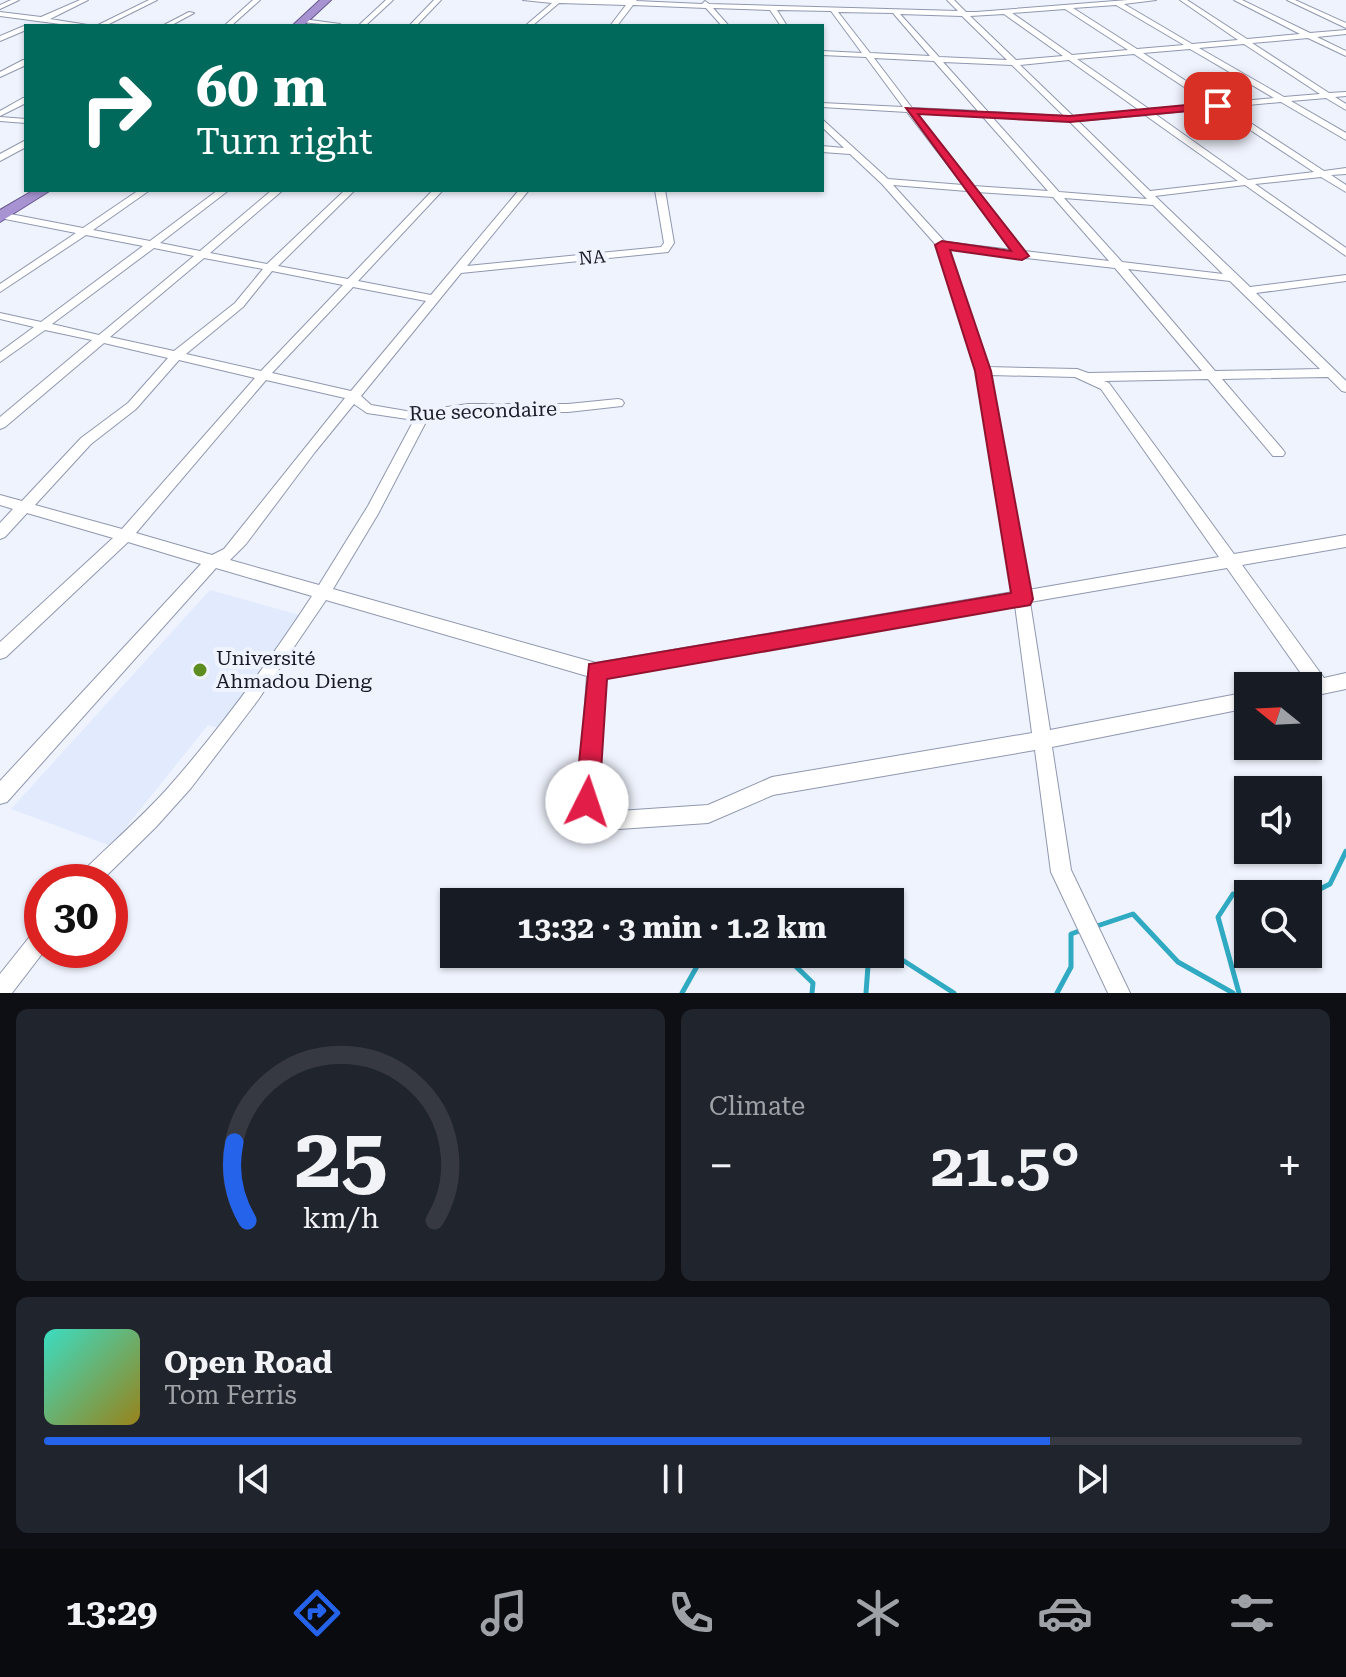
<!DOCTYPE html>
<meta charset="utf-8">
<style>
body{margin:0;font-family:"Roboto Serif",serif;background:#20242c;color:#f1f3f6;height:100vh;display:flex;flex-direction:column;font-size:30px;white-space:nowrap}
*{box-sizing:border-box;margin:0}
p{font-size:26px;color:#9ea1a6}
.icon{flex:none;width:44px;height:44px;fill:none;stroke:currentColor;stroke-width:2;stroke-linecap:round;stroke-linejoin:round}
.map{position:relative;height:993px;overflow:hidden}
.details{display:flex;flex-direction:column;gap:16px;padding:16px;background:#0d0f14;flex:1}
.details>*{flex:none}
.hud{position:absolute;left:24px;top:24px;width:800px;height:168px;border-radius:0px;box-shadow:0 2px 6px #0004;background:#00695c;color:#fff;overflow:hidden}
.needle{width:52px;rotate:288deg}
.tools{position:absolute;left:1234px;top:672px;display:grid;gap:16px}
.tools a{display:grid;place-items:center;width:88px;height:88px;border-radius:0px;background:#171b24;box-shadow:0 2px 6px #0004;font-size:40px}
.speed{position:absolute;left:24px;top:864px;display:flex;gap:16px;font-size:40px;font-weight:700;text-align:center}
.speed>*{display:grid;place-content:center;width:104px;height:104px;border-radius:50%;background:#171b24;box-shadow:0 2px 6px #0004;line-height:1}
.speed .limit{border:12px solid #d22;background:#fff;color:#111}
.pin{position:absolute;display:grid;place-items:center;width:68px;height:68px;color:#fff;margin:-34px;border-radius:16px;box-shadow:0 4px 12px #0006}
.me{position:absolute;width:88px;margin:-44px;rotate:4deg;stroke-linejoin:round;filter:drop-shadow(0 0 6px #0008)}
.turn{display:flex;align-items:center;gap:28px;height:168px;padding:0 40px;font-size:36px}
.turn .icon{width:104px;height:104px;stroke-width:2.5}
.turn b{display:block;font-size:56px;line-height:68px}
.big{font-size:60px;font-weight:700;line-height:1.1}
.details .widget{flex:1;display:flex;flex-direction:column;justify-content:center;gap:12px;min-width:0;padding:0 28px;border-radius:12px;background:#20242c}
.details .dial{align-items:center;gap:0}
.dial svg{height:208px;overflow:visible;fill:none;stroke:#363941;stroke-width:7;stroke-linecap:round;text-anchor:middle}
.dial text{fill:#f1f3f6;stroke:none}
.song{display:flex;align-items:center;gap:24px}
.cover{width:96px;height:96px;border-radius:12px;background:linear-gradient(135deg,hsl(170 70% 55%),hsl(50 70% 35%))}
.played{height:8px;border-radius:4px;background:linear-gradient(90deg,#2563eb 80%,#363941 80%)}
.keys{display:flex;justify-content:space-around;direction:ltr}
.heat{display:flex;justify-content:space-between;align-items:center;font-size:44px;direction:ltr}
.details .tiles{flex:1;display:grid;gap:16px;grid-template-columns:1fr 1fr}
.widget:last-child{grid-column:span 2}
.trip{position:absolute;left:440px;top:888px;width:464px;height:80px;border-radius:0px;background:#171b24;box-shadow:0 2px 6px #0004;font-weight:700;line-height:80px;text-align:center}
.tab-bar{display:flex;height:128px;justify-content:space-around;align-items:center;background:#090b0e;color:#9ea1a6}
.tab-bar .icon{width:56px;height:56px}
.tab-bar .current{color:#2563eb}
.tab-bar b{font-size:36px;color:#f1f3f6}
.map>svg:first-child{display:block}
</style>
<div class="map">
<svg width="1346" height="993" viewBox="0 0 1346 993">
<rect width="100%" height="100%" fill="#eff3fd"/>
<path fill="#e2eafd" d="M210,590L303,616L219,728L208,725L111,846L11,809Z"/>
<g fill="none" stroke-linecap="round" stroke-linejoin="round">
<g stroke="#30aac2" stroke-width="5">
<path d="M1308,895L1330,884L1346,851"/>
<path d="M1094,927L1133,914L1178,962L1233,993"/>
<path d="M783,954L813,983L812,993"/>
<path d="M682,993L700,961L712,954"/>
<path d="M866,993L868,966L880,956L904,961L954,993"/>
<path d="M1057,993L1071,967V934L1082,930"/>
<path d="M1239,993L1218,917L1233,894L1248,900"/>
</g>
<g stroke="#9098af" stroke-width="2">
<g id="minor">
<path d="M11,0H19L0,9V5Z"/>
<path d="M80,0H88L50,19L94,26H75L0,16V12L41,17Z"/>
<path d="M149,0H157L105,26H96Z"/>
<path d="M253,0H260L231,26H224Z"/>
<path d="M386,0H393L365,26H358Z"/>
<path d="M434,0H441L416,26H409Z"/>
<path d="M523,0H637L636,1L702,4L705,1L709,4L958,11L947,0H954L966,12H976L1128,0H1156L1124,4L1192,44L1238,40L1180,0H1187L1247,39L1300,34L1234,0H1242L1310,33L1346,30V34L1317,37L1346,51V56L1308,38L1252,43L1329,93L1346,92V96L1335,97L1346,104V110L1326,98L1291,101L1346,133V140L1281,102L1226,107L1324,171L1346,168V174L1331,175L1346,185V192L1321,177L1255,184L1346,248V256L1245,185L1155,196L1250,287L1346,275V281L1256,293L1346,381V392L1342,391L1328,377L1222,379L1283,450L1285,453L1283,456H1273L1208,379L1104,381L1109,383L1234,554L1346,535V547L1242,565L1324,678L1346,673V689L1308,697V686H1301L1307,682L1227,568L1030,602L1050,730L1248,692V708L1052,747L1071,870L1130,993H1108L1051,872L1035,750L773,795L708,823L604,830L583,822L578,802L587,676L326,600L258,700L191,788L156,827L100,882H76L79,875C108,846 140,819 167,789C220,729 268,663 312,596L216,568L7,802L0,804V781L201,564L128,542L6,657L0,659V642L113,538L27,513L5,537L0,539V523L13,509L0,505V495L22,501L81,438L128,403L168,358L104,343L5,427L0,429V417L92,340L45,330L0,362V352L34,327L0,319V313L41,322L143,246L86,235L0,292V284L76,233L0,218V212L83,228L139,190H150L93,230L150,241L218,190H229L160,243L200,251L272,190H283L210,253L267,264L345,190H355L278,266L348,279L433,190H443L358,281L431,295L519,190H529L467,266L661,247L664,243L655,190H665L674,243L668,252L461,273L361,396L371,405L412,412L468,404H568L618,399L622,400L624,403L622,406L568,412H468L428,418L378,514L333,589L596,663L1013,592L977,371L937,246L882,184L850,154L822,152V146L844,148L822,127V119L888,179L963,185L907,112L822,107V103L903,107L866,57L822,55V51L862,53L831,11L777,10L787,26H781L770,10L713,8L729,26H722L706,8L633,5L617,26H610L626,5L559,3L532,26H525L552,3ZM1116,5L1184,45L1137,49L1073,8ZM1065,9L1128,50L1072,55L1012,13ZM838,12L893,13L930,56L870,53ZM900,14L962,16L1007,60L939,57ZM1004,14L1063,56L1016,60L970,16ZM1244,44L1320,94L1284,97L1199,48ZM1190,49L1274,98L1220,103L1143,53ZM1134,54L1210,104L1149,109L1077,59ZM874,58L934,61L978,111L912,108ZM1069,60L1139,110L1073,116L1020,65ZM943,62L1012,65L1064,116L988,112ZM1217,108L1314,172L1248,180L1155,114ZM916,113L983,117L1048,191L973,186ZM1145,115L1238,181L1150,191L1078,121ZM992,117L1069,121L1147,199L1059,192ZM893,185L967,191L1012,250L945,242ZM977,192L1053,197L1109,261L1024,251ZM1064,198L1153,205L1223,274L1122,262ZM154,248L194,256L99,335L52,324ZM948,249L1017,257L1022,259L1026,258L1115,268L1202,371L1088,373L1077,369L988,367ZM204,258L263,269L235,303L174,351L110,337ZM1128,269L1230,281L1320,369L1215,371ZM272,271L343,285L261,371L186,354L243,307ZM353,287L426,301L351,391L272,373ZM179,360L255,378L122,529L35,505L91,444L136,409ZM990,375L1075,377L1101,389L1219,557L1028,590ZM266,380L345,398L224,549L212,555L136,533ZM354,404L367,413L414,420L368,506L319,585L230,560L246,544L315,452ZM1015,605L1032,733L772,777L708,805L604,812L598,809L596,802L604,677Z"/>
<path d="M1287,0H1295L1346,23V28Z"/>
<path d="M189,12L194,13L170,26H162Z"/>
<path d="M303,19L340,24L343,26L301,22Z"/>
<path d="M24,26H29H26V30L0,41V36Z"/>
<path d="M23,60H26V65L0,77V72Z"/>
<path d="M23,98H26V103L0,116V111Z"/>
<path d="M0,117L26,119V123L0,121Z"/>
<path d="M26,140V147L0,161V154Z"/>
<path d="M42,927V950H45L12,993H0V974L35,930Z"/>
</g>
</g>
<g stroke="#67588e" stroke-width="2">
<g id="trunk">
<path d="M320,0H331L303,26H292Z"/>
<path d="M34,190H51L0,222V210Z"/>
</g>
</g>
<use href="#minor" fill="#fff" fill-rule="evenodd"/>
<use href="#trunk" fill="#a793d2" fill-rule="evenodd"/>
</g>
<path fill="#e11d48" stroke="#92132f" stroke-width="2" d="M1218,102L1222,108L1070,122L918,114L1029,256L1022,260L950,250L991,371L1033,599L1030,605L607,679L599,802L596,811L587,815L579,811L575,802L589,664L1011,593L975,371L935,245L942,241L1011,251L906,108L1070,116Z"/>
<circle fill="#5d8c20" stroke="#eff3fd" stroke-width="3" cx="200" cy="670" r="8"/>
<g text-anchor="middle" dominant-baseline="central" stroke-width="8" stroke-linejoin="round" paint-order="stroke">
<g font-size="18" fill="#191c25" stroke="#eff3fd">
<text transform="translate(592 257) rotate(-6)">NA</text>
</g>
<g font-size="20" fill="#191c25" stroke="#eff3fd">
<text transform="translate(483 411) rotate(-2)">Rue secondaire</text>
</g>
<g font-size="20" fill="#191c25" stroke="#eff3fd" text-anchor="start">
<text x="216" y="658">Université<tspan x="216" dy="23">Ahmadou Dieng</tspan></text>
</g>
</g>
</svg>
<div class="tools">
<a><svg class="needle" viewBox="-14 -14 28 28"><path d="M0-13l5 13h-10z" fill="#e53935"/><path d="M0 13l5-13h-10z" fill="#9ea1a6"/></svg></a>
<a><svg class="icon" aria-label="sound" viewBox="0 0 24 24"><path d="M4 9h4l5-4v14l-5-4H4zM17 9q2 3 0 6"/></svg></a>
<a><svg class="icon" aria-label="search" viewBox="0 0 24 24"><circle cx="10" cy="10" r="6"/><path d="M15 15l6 6"/></svg></a>
</div>
<div class="speed"><div class="limit">30</div></div>
<div class="pin" style="left:1218px;top:106px;background:#d93025"><svg class="icon" aria-label="arrive" viewBox="0 0 24 24"><path d="M6 21V4h12l-3 4 3 4H6"/></svg></div>
<svg class="me" style="left:587px;top:802px" viewBox="-20 -20 40 40"><circle r="19" fill="#fff"/><path d="M0-13L10 11 0 6-10 11z" fill="#e11d48"/></svg>
<div class="trip">13:32 · 3 min · 1.2 km</div>
<div class="hud">
<div class="turn"><svg class="icon" aria-label="right" viewBox="0 0 24 24"><path d="M7 20v-9h11M14 6l5 5-5 5"/></svg><div><b>60 m</b>Turn right</div></div>
</div>
</div>
<section class="details">
<div class="tiles">
<div class="widget dial"><svg viewBox="0 0 100 80">
<path d="M14 69A42 42 0 1 1 86 69"/>
<path d="M14 69A42 42 0 0 1 9 39" stroke="#2563eb"/>
<text x="50" y="56" font-size="32" font-weight="700">25</text>
<text x="50" y="72" font-size="11">km/h</text>
</svg></div>
<div class="widget"><p>Climate</p>
<div class="heat"><a>−</a><b class="big">21.5°</b><a>+</a></div>
</div>
<div class="widget">
<div class="song"><i class="cover"></i><div><b>Open Road</b><p>Tom Ferris</p></div></div>
<div class="played"></div>
<div class="keys"><svg class="icon" aria-label="previous" viewBox="0 0 24 24"><path d="M18 5L8 12l10 7zM5 5v14"/></svg><svg class="icon" aria-label="pause" viewBox="0 0 24 24"><path d="M8 5v14M16 5v14"/></svg><svg class="icon" aria-label="next" viewBox="0 0 24 24"><path d="M6 5l10 7-10 7zM19 5v14"/></svg></div>
</div>
</div>
</section>
<nav class="tab-bar">
<b>13:29</b>
<svg class="icon current" aria-label="directions" viewBox="0 0 24 24"><path d="M12 3l9 9-9 9-9-9zM9 14v-3h6M13 9l2 2-2 2"/></svg>
<svg class="icon" aria-label="music" viewBox="0 0 24 24"><path d="M9 18V5l10-2v13"/><circle cx="6" cy="18" r="3"/><circle cx="16" cy="16" r="3"/></svg>
<svg class="icon" aria-label="phone" viewBox="0 0 24 24"><path d="M5 4h4l2 5-3 2q2 4 5 5l2-3 5 2v4C11 20 4 13 5 4z"/></svg>
<svg class="icon" aria-label="climate" viewBox="0 0 24 24"><path d="M12 3v18M4 7l16 10M4 17L20 7"/></svg>
<svg class="icon" aria-label="car" viewBox="0 0 24 24"><path d="M5 17H2v-5l4-1 3-4h7l3 4 3 1v5h-3M9 17h6M6 11h13"/><circle cx="7" cy="17" r="2"/><circle cx="17" cy="17" r="2"/></svg>
<svg class="icon" aria-label="filters" viewBox="0 0 24 24"><path d="M4 7h16M4 17h16"/><circle cx="9" cy="7" r="2"/><circle cx="15" cy="17" r="2"/></svg>
</nav>
